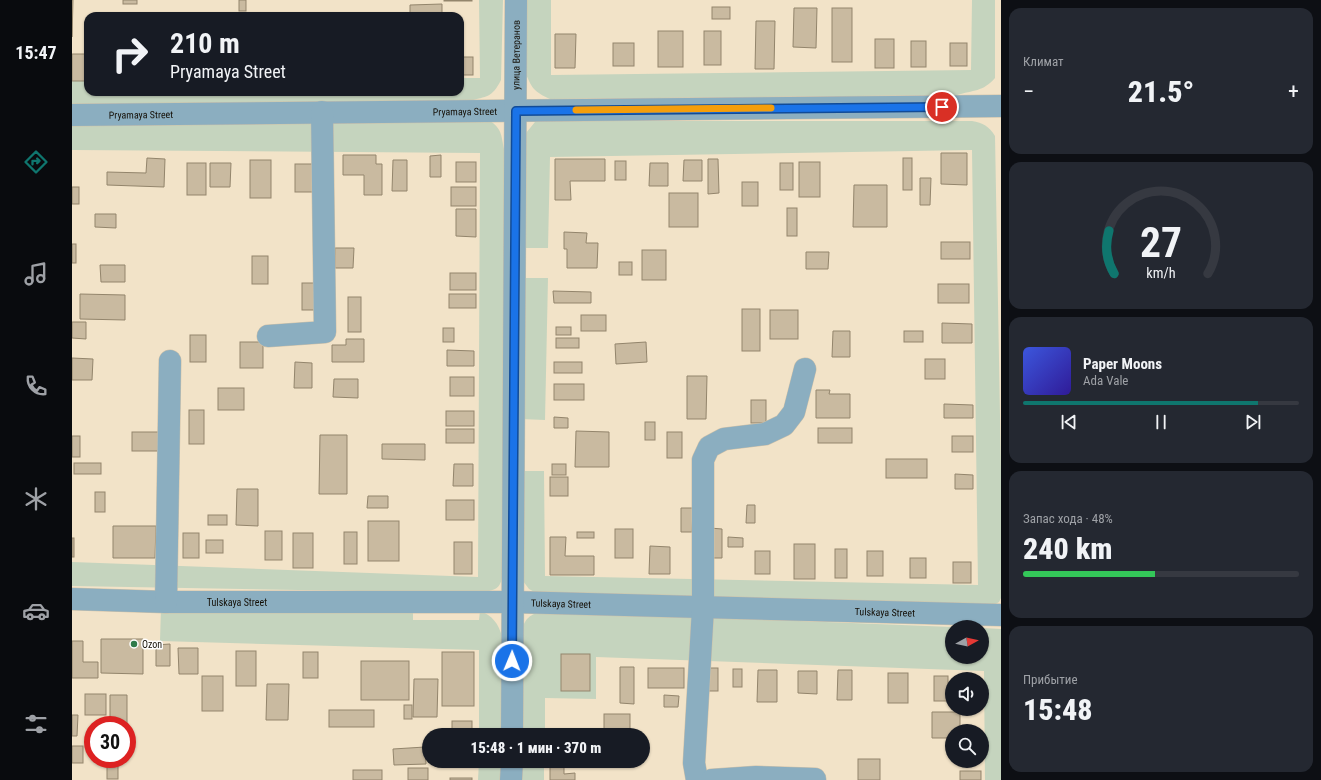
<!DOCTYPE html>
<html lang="ru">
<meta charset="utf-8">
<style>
body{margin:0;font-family:"Roboto Condensed",sans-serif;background:#242831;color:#f1f3f6;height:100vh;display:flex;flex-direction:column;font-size:15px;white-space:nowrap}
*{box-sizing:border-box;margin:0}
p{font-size:13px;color:#9ea1a6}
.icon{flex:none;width:22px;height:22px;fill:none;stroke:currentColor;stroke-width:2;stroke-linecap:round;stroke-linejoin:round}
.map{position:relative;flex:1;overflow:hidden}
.side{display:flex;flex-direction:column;gap:8px;padding:8px;background:#0d0f14;width:320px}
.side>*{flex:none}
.hud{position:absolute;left:12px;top:12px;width:380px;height:84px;border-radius:12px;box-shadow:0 1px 3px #0004;background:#171b24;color:#f1f3f6;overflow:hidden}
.needle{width:26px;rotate:82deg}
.fabs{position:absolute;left:873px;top:620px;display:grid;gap:8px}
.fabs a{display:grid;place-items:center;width:44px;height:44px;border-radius:50%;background:#171b24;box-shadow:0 1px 3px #0004;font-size:20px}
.speed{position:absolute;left:12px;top:716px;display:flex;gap:8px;font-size:20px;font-weight:700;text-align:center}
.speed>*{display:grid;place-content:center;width:52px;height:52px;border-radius:50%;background:#171b24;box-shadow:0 1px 3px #0004;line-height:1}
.speed .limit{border:6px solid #d22;background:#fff;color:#111}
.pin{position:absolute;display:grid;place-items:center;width:34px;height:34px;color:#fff;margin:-17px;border:2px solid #fff;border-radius:50%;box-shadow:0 1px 4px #0007}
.me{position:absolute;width:44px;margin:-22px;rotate:1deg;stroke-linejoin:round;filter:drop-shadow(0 0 3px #0008)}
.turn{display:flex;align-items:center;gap:14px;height:84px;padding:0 20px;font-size:18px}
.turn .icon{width:52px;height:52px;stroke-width:2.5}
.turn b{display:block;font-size:28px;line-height:34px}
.big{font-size:30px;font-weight:800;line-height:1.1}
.side .widget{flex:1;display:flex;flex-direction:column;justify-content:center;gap:6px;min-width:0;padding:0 14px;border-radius:12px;background:#242831}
.side .dial{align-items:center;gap:0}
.dial svg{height:104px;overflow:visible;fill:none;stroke:#363941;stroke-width:7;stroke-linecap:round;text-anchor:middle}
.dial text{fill:#f1f3f6;stroke:none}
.song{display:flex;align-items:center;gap:12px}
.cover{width:48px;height:48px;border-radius:6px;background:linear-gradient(135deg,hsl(230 70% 55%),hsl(250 70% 35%))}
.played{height:4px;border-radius:2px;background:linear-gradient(90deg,#0f766e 85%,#363941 85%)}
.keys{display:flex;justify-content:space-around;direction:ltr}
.heat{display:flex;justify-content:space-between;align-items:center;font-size:22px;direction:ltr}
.charge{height:6px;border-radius:3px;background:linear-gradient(90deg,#34c759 48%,#363941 0)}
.trip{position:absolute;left:350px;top:728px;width:228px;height:40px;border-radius:20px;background:#171b24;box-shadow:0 1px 3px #0004;font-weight:800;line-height:40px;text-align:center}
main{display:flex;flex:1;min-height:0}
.menu{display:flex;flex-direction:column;width:72px;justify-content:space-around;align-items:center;background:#090b0e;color:#9ea1a6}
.menu .icon{width:28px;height:28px}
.menu .on{color:#0f766e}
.menu b{font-size:18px;color:#f1f3f6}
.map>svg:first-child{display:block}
</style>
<main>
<nav class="menu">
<b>15:47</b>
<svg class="icon on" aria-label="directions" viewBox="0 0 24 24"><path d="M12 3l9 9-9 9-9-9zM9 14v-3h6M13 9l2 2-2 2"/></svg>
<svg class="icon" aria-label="music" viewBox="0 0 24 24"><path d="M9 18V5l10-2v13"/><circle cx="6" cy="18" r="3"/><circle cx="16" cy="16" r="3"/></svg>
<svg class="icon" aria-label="phone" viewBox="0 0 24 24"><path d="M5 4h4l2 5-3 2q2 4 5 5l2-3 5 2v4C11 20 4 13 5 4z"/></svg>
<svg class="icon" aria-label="climate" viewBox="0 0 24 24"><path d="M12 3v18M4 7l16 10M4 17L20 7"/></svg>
<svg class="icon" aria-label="car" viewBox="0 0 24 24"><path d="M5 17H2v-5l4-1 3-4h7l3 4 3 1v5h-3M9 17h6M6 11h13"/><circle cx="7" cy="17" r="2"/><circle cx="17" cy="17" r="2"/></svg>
<svg class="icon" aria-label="filters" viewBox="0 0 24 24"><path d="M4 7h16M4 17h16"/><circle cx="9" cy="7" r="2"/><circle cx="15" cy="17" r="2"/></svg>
</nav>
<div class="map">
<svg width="929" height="780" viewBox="0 0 929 780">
<rect width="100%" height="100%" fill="#f2e3c8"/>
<g fill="#c5d4be">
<path d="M407,0H431L429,80C420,98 415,96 397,101L0,104V81H16V92H388V78H408Z"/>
<path d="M453,0H479V75L899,70L900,0H923V78C911,92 901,90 885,95L478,99C463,92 460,89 454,74Z"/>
<path d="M417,120C430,129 429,134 432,149V566C429,588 428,590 406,593L0,586V562L406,577L408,153L0,150V123Z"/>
<path d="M478,121H900C911,123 917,126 923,136L929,471V598L927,602L917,608L466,594L457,589L451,581L449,471H472L473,576L906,585L900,150L478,157L476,248H451V148L454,133L463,122Z"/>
<path d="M450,278H476L473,420L448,419Z"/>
<path d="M89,607L341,610V620H407L408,611C420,615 427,624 430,637L429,735H407V650L88,641Z"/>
<path d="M472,611L880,627V657H910V628L929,629V780H913L912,671L524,657V699L473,698V735H447L449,632C454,617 457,615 472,611Z"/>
<path d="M407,761H429V780H406Z"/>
<rect x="447" y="761" width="25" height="19"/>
</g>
<g fill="#c9baa0" stroke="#93856c">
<path d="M0,0H1L0,37Z"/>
<rect x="51" y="0" width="14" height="4"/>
<rect x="167" y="0" width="7" height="11"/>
<rect x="372" y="0" width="28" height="1"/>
<path d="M370,4V16H338V5Z"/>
<rect x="640" y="7" width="18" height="12"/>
<path d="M722,8H745L744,48L721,47Z"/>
<rect x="760" y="8" width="20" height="54"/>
<path d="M684,21H703L702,69H683Z"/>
<rect x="586" y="31" width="25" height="36"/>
<rect x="632" y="31" width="17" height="34"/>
<path d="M483,34H504L503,68H483Z"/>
<rect x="803" y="39" width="19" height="29"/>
<rect x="839" y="41" width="15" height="26"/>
<rect x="541" y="43" width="21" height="23"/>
<rect x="878" y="43" width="17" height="23"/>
<rect x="0" y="54" width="16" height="27"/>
<rect x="388" y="57" width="13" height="18"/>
<path d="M869,153H895V185L869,184Z"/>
<path d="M271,155H304V164H310V195H292V175H271Z"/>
<path d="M369,155V177H358V156Z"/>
<path d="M75,158L93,159L92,187L35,185V172L74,173Z"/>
<rect x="831" y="158" width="9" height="32"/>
<path d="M483,159H533V181H498L499,200H483Z"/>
<path d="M636,159H646L647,193L636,194Z"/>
<rect x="178" y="160" width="21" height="38"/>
<path d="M321,160H335V191H320Z"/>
<path d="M612,160H630V181H611Z"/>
<rect x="543" y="161" width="11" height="19"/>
<rect x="384" y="162" width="20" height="20"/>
<rect x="727" y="162" width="21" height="35"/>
<rect x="115" y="163" width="19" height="32"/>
<path d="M138,163H159L158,187H138Z"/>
<path d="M578,163H596V186H577Z"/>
<rect x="708" y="163" width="13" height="27"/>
<rect x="223" y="164" width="19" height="28"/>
<path d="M848,178H859L858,205H848Z"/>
<rect x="670" y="182" width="16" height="24"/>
<path d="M782,185H815V227H781Z"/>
<rect x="0" y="187" width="7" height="17"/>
<rect x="379" y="187" width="25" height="19"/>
<rect x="597" y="193" width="29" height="34"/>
<rect x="715" y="208" width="10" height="28"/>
<path d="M384,209H404V237L384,236Z"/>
<path d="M23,214H44V228L23,227Z"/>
<path d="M492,232L515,233L514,243H526L525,268H495V249H492Z"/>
<rect x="869" y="242" width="29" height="17"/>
<rect x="0" y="244" width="4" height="19"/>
<path d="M263,248H282L281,268H263Z"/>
<rect x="570" y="250" width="24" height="30"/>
<path d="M734,252H757L756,269H734Z"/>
<rect x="180" y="256" width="16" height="28"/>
<rect x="547" y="262" width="13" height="13"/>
<path d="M28,265H53V282H29Z"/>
<rect x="378" y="273" width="26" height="17"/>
<rect x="230" y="283" width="13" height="27"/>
<rect x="866" y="284" width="31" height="19"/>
<path d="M481,291L519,292V303H482Z"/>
<path d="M8,294L53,295V320L8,319Z"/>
<rect x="377" y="294" width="27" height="14"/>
<rect x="276" y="297" width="13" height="35"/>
<rect x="670" y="309" width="18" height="42"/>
<rect x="698" y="310" width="28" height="29"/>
<rect x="509" y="315" width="25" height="16"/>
<path d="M0,322H14V339L0,338Z"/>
<path d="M870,323L900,324V343H870Z"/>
<rect x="484" y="327" width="15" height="8"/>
<rect x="371" y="328" width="11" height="14"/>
<path d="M761,331H778V357H760Z"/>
<rect x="832" y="331" width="19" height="11"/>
<rect x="118" y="335" width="16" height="27"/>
<rect x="484" y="338" width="23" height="10"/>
<path d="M274,339H292V362H260V345H274Z"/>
<rect x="168" y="342" width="23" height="26"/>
<path d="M574,342L575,362L544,364L543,344Z"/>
<path d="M375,350L402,351V366H375Z"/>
<path d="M0,358L21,359L20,380H0Z"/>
<rect x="853" y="359" width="20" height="20"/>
<path d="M223,362L240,363V388H222Z"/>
<rect x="482" y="362" width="28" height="11"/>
<path d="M615,376H635L634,419H615Z"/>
<rect x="378" y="377" width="24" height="19"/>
<path d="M262,379H286V398L261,397Z"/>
<rect x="482" y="384" width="30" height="16"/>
<rect x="146" y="388" width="26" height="22"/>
<path d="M744,390H758L757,394H778V418H744Z"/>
<rect x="679" y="400" width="15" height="23"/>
<path d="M872,404L901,405V418H872Z"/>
<rect x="117" y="410" width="15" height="34"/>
<rect x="374" y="411" width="28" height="15"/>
<path d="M482,417L496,418V428H482Z"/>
<rect x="573" y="422" width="10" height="18"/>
<rect x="746" y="428" width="34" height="15"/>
<rect x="374" y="429" width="28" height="14"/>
<path d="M504,431L537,432V467H503Z"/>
<rect x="60" y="432" width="27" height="19"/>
<rect x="595" y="432" width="15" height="26"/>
<path d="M248,435H275V494H247Z"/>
<rect x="0" y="436" width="8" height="21"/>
<rect x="880" y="436" width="21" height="16"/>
<path d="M310,444H353V460L310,459Z"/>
<rect x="814" y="459" width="41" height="19"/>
<rect x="2" y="463" width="27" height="11"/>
<path d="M382,464H401V486H381Z"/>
<rect x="480" y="464" width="14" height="11"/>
<path d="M883,474L901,475V489H883Z"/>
<rect x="478" y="477" width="18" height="19"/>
<path d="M165,489H186V526L164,525Z"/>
<rect x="23" y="492" width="10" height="20"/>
<path d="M296,496H316V508H295Z"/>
<rect x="374" y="500" width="28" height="20"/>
<path d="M675,505H683V523H674Z"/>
<path d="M609,508H621L620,532H609Z"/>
<rect x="136" y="515" width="19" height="10"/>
<rect x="296" y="521" width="31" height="40"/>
<path d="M41,526H84L83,558H41Z"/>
<path d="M638,528L650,529V558H637Z"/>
<rect x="543" y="529" width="18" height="29"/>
<rect x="193" y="531" width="17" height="29"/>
<rect x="272" y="532" width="13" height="32"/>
<rect x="505" y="532" width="17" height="6"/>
<rect x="111" y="533" width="16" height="25"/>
<rect x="221" y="533" width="20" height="35"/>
<path d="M478,537H494L493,556H522V575H478Z"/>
<path d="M656,537L671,538V547H656Z"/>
<rect x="0" y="538" width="2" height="19"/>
<rect x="134" y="540" width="17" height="13"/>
<rect x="382" y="542" width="18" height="32"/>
<rect x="722" y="544" width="21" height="35"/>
<path d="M578,546L598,547V574H577Z"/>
<rect x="763" y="549" width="12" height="29"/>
<rect x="683" y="551" width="15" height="23"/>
<rect x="795" y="551" width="16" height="25"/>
<rect x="838" y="558" width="16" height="20"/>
<rect x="881" y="562" width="18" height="21"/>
<path d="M29,639H71V674L29,673Z"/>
<path d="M0,641H11V662H26V678H0Z"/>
<path d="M98,644V666H84V645Z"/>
<path d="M106,648H126V674H107Z"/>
<rect x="164" y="651" width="20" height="35"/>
<rect x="231" y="652" width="15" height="26"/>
<rect x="370" y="652" width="32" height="54"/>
<rect x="489" y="654" width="29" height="37"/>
<rect x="289" y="661" width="48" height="39"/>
<path d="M548,667H562V704L548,703Z"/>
<rect x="576" y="668" width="36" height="20"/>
<rect x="630" y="668" width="16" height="23"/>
<rect x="661" y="669" width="9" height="18"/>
<path d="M686,670H705V702H685Z"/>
<path d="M766,670H780V700H765Z"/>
<path d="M726,671H745V694L726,693Z"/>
<rect x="816" y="673" width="20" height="30"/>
<rect x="130" y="676" width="21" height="35"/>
<rect x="862" y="676" width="14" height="25"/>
<path d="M342,679H366L365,717H341Z"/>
<path d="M195,684H217L216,720H194Z"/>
<rect x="13" y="694" width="21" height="21"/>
<path d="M38,695H55V749V725H38Z"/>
<path d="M592,695L607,696L606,707H592Z"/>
<rect x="332" y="705" width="8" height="14"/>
<rect x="257" y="710" width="45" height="17"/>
<path d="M860,712H888V731H880V738H860Z"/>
<rect x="532" y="714" width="26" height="21"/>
<path d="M0,715H6L5,736H0Z"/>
<rect x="380" y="721" width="20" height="14"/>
<rect x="0" y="746" width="11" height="17"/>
<path d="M353,747L354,764L322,765L321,749Z"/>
<rect x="35" y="759" width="11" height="20"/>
<rect x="786" y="759" width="22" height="21"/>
<rect x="384" y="761" width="19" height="6"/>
<path d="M478,764H492V774L503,773V780H478Z"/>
<rect x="336" y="768" width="20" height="12"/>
<rect x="281" y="770" width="29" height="10"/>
<rect x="888" y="771" width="21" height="9"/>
<rect x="378" y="778" width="22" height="2"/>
</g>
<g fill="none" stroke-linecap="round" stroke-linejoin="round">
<g stroke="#cec1a9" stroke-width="23">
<g id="minor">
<path id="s1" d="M0,115L929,106"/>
<path d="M196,336L253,332L250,112"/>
<path id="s2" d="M0,599L94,602H441L929,615"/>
<path d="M94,602L98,361"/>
<path id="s3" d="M440,735L444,0"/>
<path d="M439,780L440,761"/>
<path d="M625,780L622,763L631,608V460L637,447L652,439L693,434L712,425L722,412L733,369"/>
<path d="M640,780L684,777L743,779"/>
</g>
</g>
<use href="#minor" stroke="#8baec0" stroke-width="22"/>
</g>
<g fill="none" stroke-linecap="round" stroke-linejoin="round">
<g stroke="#114b97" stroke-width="10">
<path id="route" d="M440,661L444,111L870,107"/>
</g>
<use href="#route" stroke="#1a73e8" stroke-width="7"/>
<path stroke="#f59e0b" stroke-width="7" d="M504,110L699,108"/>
</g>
<circle fill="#2f7b4a" stroke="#fff" stroke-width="1.5" cx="62" cy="644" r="4"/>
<g text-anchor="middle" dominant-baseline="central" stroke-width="3" stroke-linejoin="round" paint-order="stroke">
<g font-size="10" fill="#140f06" stroke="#fff">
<text stroke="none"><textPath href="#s3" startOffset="680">улица Ветеранов</textPath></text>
<text stroke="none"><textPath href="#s1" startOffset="393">Pryamaya Street</textPath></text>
<text stroke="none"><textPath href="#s1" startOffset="69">Pryamaya Street</textPath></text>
<text stroke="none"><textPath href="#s2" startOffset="165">Tulskaya Street</textPath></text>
<text stroke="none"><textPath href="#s2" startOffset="489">Tulskaya Street</textPath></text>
<text stroke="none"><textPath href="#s2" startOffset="813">Tulskaya Street</textPath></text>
</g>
<g font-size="10" fill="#140f06" stroke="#fff" text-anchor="start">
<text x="70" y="644">Ozon</text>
</g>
</g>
</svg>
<div class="fabs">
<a><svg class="needle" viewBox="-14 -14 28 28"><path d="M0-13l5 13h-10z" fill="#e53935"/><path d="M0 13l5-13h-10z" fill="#9ea1a6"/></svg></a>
<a><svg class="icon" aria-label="sound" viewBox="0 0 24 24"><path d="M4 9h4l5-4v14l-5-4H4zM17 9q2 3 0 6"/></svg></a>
<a><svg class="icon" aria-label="search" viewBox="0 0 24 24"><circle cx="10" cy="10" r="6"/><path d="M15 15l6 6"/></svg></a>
</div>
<div class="speed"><div class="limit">30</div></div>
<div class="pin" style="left:870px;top:107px;background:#d93025"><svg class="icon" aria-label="arrive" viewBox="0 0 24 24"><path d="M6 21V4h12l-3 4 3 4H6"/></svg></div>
<svg class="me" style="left:440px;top:661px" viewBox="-20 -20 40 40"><circle r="17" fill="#1a73e8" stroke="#fff" stroke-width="3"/><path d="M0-11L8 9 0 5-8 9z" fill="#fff"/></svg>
<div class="trip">15:48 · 1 мин · 370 m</div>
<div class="hud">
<div class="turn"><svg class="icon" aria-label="right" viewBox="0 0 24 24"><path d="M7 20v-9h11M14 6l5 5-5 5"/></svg><div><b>210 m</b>Pryamaya Street</div></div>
</div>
</div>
<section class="side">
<div class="widget"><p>Климат</p>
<div class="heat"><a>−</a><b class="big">21.5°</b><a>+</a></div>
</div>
<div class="widget dial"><svg viewBox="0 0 100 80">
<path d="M14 69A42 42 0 1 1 86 69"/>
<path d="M14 69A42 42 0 0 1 10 36" stroke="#0f766e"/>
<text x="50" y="56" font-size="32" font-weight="700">27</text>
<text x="50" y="72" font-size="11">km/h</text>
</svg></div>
<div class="widget">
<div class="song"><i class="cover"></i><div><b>Paper Moons</b><p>Ada Vale</p></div></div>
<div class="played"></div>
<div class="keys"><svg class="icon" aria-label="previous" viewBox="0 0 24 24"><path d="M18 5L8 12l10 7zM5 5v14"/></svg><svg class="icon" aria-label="pause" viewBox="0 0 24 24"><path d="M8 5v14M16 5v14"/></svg><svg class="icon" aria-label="next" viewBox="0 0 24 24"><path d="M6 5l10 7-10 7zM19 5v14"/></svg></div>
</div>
<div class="widget"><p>Запас хода · 48%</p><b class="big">240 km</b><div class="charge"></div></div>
<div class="widget"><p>Прибытие</p><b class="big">15:48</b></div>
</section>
</main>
